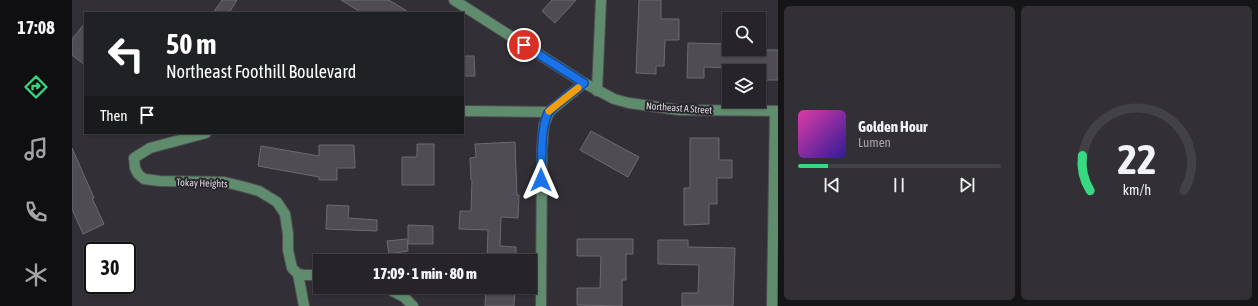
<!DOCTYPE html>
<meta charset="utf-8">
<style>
body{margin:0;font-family:"Asap Condensed",sans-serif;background:#323034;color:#f1f3f6;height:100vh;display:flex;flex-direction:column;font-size:15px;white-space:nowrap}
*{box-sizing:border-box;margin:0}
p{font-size:13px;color:#a4a4a8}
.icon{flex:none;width:22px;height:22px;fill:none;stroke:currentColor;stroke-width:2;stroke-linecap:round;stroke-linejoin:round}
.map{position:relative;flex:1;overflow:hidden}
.panel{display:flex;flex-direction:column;gap:6px;padding:6px;background:#151416;width:480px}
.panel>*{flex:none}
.top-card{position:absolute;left:12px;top:12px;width:380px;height:122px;border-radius:0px;box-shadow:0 1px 3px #0004,0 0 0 1px #424145;background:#202124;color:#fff;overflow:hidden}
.fabs{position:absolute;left:650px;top:12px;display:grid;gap:8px}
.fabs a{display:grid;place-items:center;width:44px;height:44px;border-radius:0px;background:#262428;box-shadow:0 1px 3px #0004,0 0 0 1px #424145;font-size:20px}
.speed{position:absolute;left:12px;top:242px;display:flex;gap:8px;font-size:20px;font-weight:700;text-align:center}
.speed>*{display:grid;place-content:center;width:52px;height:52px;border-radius:50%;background:#262428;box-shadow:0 1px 3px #0004,0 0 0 1px #424145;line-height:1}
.speed .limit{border:2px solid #111;border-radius:6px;background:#fff;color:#111}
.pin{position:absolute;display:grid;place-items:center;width:34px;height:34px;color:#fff;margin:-17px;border:2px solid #fff;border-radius:50%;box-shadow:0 1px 4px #0007}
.me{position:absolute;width:44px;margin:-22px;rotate:0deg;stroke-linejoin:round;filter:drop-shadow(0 0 3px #0008)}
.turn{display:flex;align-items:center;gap:14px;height:84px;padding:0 16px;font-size:18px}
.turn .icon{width:52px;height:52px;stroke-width:2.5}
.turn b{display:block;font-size:28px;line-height:34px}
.then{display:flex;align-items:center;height:38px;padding:0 16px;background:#0003;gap:8px;font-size:15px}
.panel .widget{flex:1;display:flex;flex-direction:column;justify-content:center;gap:6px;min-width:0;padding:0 14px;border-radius:6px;background:#323034}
.panel .dial{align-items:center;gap:0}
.dial svg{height:104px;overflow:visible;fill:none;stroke:#424145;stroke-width:7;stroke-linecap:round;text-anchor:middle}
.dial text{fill:#f1f3f6;stroke:none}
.song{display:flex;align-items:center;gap:12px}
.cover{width:48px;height:48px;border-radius:6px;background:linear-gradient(135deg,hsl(320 70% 55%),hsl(250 70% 35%))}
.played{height:4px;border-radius:2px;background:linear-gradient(90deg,#36d881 15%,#424145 15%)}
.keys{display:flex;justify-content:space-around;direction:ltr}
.panel .tiles{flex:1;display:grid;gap:6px;grid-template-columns:repeat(2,1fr)}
.trip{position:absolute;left:241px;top:254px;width:224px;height:40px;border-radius:0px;background:#262428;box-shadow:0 1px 3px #0004,0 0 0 1px #424145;font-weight:800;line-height:40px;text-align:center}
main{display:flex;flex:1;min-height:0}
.tabs{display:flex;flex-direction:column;width:72px;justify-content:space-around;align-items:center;background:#0f0e10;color:#a4a4a8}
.tabs .icon{width:28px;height:28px}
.tabs .selected{color:#36d881}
.tabs b{font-size:18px;color:#f1f3f6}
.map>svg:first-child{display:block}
</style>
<main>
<nav class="tabs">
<b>17:08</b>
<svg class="icon selected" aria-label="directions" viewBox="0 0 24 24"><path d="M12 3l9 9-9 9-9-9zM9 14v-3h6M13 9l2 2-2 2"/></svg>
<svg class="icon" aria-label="music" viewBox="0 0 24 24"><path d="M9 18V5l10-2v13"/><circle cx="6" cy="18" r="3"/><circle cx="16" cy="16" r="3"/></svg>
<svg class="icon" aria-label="phone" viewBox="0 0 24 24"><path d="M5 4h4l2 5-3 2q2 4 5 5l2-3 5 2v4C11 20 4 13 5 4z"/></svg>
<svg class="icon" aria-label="climate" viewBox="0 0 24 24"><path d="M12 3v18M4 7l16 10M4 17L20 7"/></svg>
</nav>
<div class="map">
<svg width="706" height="306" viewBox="0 0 706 306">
<rect width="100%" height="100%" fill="#323036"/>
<g fill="#4f4c53" stroke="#6d6a71">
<path d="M150,0H165L157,13H141Z"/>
<path d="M269,0H317L338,13H290Z"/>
<path d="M480,0H504L483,23L470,11Z"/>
<path d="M567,0H589V19H607V40H593L592,66H584V74L564,73Z"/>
<path d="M13,23V65L0,55V39Z"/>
<path d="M616,43L655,44V49L706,50V80H688L687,71H663V68L632,67V78H615Z"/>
<path d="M391,56H402L403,76H391Z"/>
<path d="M519,131L567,157L556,177L508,150Z"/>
<path d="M618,138H647V160H660V178H645V204H637V224L612,225V188H618Z"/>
<path d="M443,142L445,195H447L446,218L429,217L428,246L444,247V261H415L416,230L387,229L388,211H399L400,180H399L398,158L404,157L403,144Z"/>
<path d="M345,144H362V185H330V157H345Z"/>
<path d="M247,145H282L283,168H265V180H247V177L186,166L189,146L247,156Z"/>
<path d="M0,148L22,198H20L32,224L11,234L0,209Z"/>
<path d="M255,205L277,206L276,218L305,220V231L254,229Z"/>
<path d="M336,225L361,226V244H336Z"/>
<path d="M335,239L336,251L317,254L315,241Z"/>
<path d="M505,239H561V254H554V280H550V306L505,305V288H528L529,256H505Z"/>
<path d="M586,240H616V247L663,248L661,306H610V293H626L627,265L586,264Z"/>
<path d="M414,287H443L442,306H413Z"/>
</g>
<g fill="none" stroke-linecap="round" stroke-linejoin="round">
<g stroke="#504e54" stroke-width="12">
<g id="minor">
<path d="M382,0L512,83L542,99L557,103L607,110L706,111"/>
<path d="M525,91L529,0"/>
<path d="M391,111L477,112"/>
<path d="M134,133L78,148L62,158L63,168L66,174L72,179L88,181L152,182L169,186L187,191L205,202L213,214L216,234V250L220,268L226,274L232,275H248"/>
<path d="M226,274L232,306"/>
<path d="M313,287L332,297L341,306"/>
<path d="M469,306L470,148L472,125L477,112L512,83"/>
<path d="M700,306L703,111"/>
</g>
</g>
<use href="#minor" stroke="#608c6e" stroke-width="10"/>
</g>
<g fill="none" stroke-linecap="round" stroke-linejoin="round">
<g stroke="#114b97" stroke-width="10">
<path id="route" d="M452,45L512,83C505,89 480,107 476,113C468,130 470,161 469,180"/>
</g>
<use href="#route" stroke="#1a73e8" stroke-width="7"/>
<path stroke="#f59e0b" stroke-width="7" d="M477,111L506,88"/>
</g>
<g text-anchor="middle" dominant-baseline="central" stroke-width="4" stroke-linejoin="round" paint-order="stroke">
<g font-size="10" fill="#dad8dc" stroke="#28262c">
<text transform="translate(607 108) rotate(4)">Northeast A Street</text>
<text transform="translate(130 183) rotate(2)">Tokay Heights</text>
</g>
</g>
</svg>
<div class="fabs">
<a><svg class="icon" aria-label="search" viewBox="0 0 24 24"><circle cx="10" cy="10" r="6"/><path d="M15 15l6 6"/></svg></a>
<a><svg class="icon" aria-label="layers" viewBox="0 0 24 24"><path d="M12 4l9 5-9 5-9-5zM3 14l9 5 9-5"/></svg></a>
</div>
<div class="speed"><div class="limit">30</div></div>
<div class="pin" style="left:452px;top:45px;background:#d93025"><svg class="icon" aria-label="arrive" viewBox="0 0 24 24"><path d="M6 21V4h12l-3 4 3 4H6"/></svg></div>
<svg class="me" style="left:469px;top:180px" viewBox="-20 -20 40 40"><path d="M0-17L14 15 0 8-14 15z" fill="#1a73e8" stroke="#fff" stroke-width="4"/></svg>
<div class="trip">17:09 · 1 min · 80 m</div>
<div class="top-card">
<div class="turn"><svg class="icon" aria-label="left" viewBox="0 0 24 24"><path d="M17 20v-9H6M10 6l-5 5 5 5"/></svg><div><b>50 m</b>Northeast Foothill Boulevard</div></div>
<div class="then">Then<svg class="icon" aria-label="arrive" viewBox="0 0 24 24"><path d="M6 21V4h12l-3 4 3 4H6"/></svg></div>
</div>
</div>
<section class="panel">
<div class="tiles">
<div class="widget">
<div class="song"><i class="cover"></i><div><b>Golden Hour</b><p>Lumen</p></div></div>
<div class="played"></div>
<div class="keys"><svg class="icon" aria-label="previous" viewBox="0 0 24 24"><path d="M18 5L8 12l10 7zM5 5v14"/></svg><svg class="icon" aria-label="pause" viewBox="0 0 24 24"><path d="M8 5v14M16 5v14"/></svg><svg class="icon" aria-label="next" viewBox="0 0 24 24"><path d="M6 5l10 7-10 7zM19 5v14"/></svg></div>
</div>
<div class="widget dial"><svg viewBox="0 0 100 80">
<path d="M14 69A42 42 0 1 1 86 69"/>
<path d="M14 69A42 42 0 0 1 8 42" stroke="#36d881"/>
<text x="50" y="56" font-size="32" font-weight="700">22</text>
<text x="50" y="72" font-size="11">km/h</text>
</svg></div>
</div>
</section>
</main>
